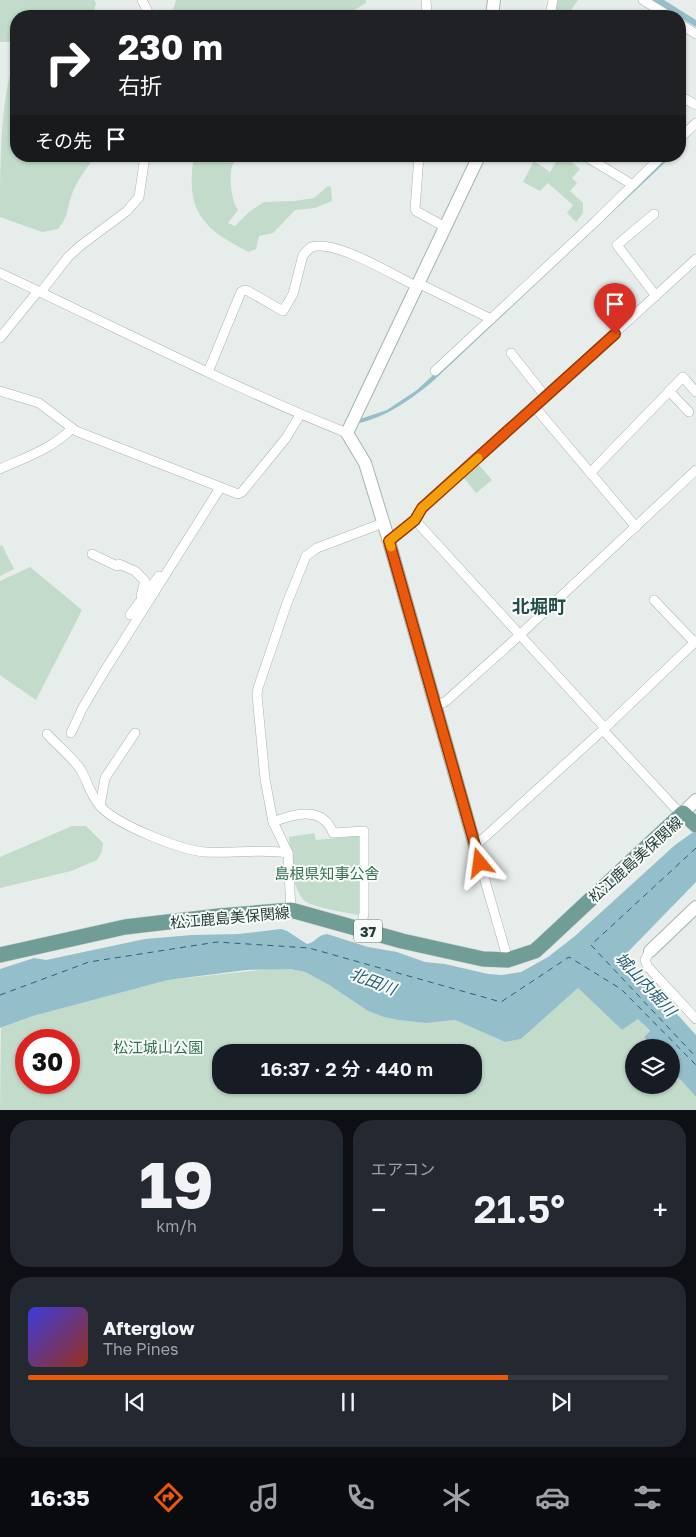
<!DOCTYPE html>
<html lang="ja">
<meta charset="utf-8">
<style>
body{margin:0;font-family:"Golos Text","Noto Sans JP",sans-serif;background:#242831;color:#f1f3f6;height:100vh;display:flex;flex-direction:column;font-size:19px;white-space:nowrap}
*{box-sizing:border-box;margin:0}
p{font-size:16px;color:#9ea1a6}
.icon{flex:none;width:28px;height:28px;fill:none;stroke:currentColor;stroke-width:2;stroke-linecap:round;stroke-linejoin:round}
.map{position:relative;height:1110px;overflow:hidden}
.sheet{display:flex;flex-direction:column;gap:10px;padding:10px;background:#0d0f14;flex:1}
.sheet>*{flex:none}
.hud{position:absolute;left:10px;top:10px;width:676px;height:152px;border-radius:20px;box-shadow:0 1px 4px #0004;background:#202124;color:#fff;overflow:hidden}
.fabs{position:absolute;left:625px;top:1039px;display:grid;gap:10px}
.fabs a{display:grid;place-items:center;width:55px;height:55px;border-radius:50%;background:#171b24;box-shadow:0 1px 4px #0004;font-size:25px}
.speed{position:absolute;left:15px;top:1029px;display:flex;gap:10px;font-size:25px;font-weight:700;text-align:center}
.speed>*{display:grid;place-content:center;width:65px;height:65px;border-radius:50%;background:#171b24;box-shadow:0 1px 4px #0004;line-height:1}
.speed .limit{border:8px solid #d22;background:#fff;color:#111}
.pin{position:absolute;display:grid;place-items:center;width:42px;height:42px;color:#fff;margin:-51px -21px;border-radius:50% 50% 50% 0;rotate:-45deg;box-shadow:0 0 5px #0007}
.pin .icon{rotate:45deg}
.me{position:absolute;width:55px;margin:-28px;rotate:344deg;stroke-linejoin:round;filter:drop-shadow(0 0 4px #0008)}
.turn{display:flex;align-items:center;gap:18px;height:105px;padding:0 25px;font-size:22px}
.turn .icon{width:65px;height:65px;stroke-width:2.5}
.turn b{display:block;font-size:35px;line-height:42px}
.then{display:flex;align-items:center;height:48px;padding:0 25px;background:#0003;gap:10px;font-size:19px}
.big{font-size:38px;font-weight:600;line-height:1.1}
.sheet .tile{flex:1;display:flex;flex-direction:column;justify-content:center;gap:8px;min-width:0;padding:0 18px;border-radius:20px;background:#242831}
.sheet .dial{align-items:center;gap:0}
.dial b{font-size:65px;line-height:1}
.song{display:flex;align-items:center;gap:15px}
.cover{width:60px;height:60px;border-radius:8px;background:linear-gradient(135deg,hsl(240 70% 55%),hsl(10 70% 35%))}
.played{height:5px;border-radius:2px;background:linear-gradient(90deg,#ea580c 75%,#363941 75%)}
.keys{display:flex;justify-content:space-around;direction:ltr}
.heat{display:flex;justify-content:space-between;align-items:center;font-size:28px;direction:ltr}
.sheet .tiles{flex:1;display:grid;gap:10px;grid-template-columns:1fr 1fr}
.tile:last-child{grid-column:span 2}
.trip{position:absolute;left:212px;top:1044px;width:270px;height:50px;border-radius:20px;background:#171b24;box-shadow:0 1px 4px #0004;font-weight:600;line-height:50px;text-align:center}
.tabs{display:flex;height:80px;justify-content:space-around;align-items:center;background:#090b0e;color:#9ea1a6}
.tabs .icon{width:35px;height:35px}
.tabs .selected{color:#ea580c}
.tabs b{font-size:22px;color:#f1f3f6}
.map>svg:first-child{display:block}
</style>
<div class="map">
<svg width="696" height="1110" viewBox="0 0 696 1110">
<rect width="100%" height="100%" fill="#e6edeb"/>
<g fill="#c2dbcb" fill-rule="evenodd">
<path d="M0,0H94L96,3L93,16H16V42H0Z"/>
<path d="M176,0H366V3L351,12L348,16H165L173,10Z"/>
<path d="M555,0H578L567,16H557L552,13Z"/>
<path d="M16,57V156H96C87,167 75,183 71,197C66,212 69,215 58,229L42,232L0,217C0,173 0,92 16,57Z"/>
<path d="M194,156H239C237,159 233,163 232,166C229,178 231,200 238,210L228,223L235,226L249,212L264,202L295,201L314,198L328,186L331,187L332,201L315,208L295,210L273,233L259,236L256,249L249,252C202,229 185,210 194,156Z"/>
<path d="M560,156H564L580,169L572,178L577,183L570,191L583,203V213L576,222L567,213L573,205L548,183L540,191L523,182L534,161L550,172Z"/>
<path d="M479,465L492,480L476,493L464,478Z"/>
<path d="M2,545L14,569L0,576V546Z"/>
<path d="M30,567L82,610L36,700L0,675V581Z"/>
<path d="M72,826H86L103,843L102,851L97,860L71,871L0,888V857Z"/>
<path d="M314,833L316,840L360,836L361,911L357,915C343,912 320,908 308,903C291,894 291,854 289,837Z"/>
<path d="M269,969H290L305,972L329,985L368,1011L384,1017L398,1020L426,1023L455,1020L505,1042L521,1039L578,988L622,1030L638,1019L650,1032L644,1037L653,1047L634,1048V1085H671V1069L696,1097V1110H0L1,1028L33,1016L168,980ZM26,1040H69V1082H26ZM221,1052H474V1085H221Z"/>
</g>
<g fill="#95becb">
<path d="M652,0H664L696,20V27Z"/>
<path d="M665,156H672L432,382C409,401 386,417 356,424L357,420L387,410L417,390L588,232Z"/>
<path d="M696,830V882L624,956L696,1035V1097L671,1069V1048L653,1047L644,1037L650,1031L638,1019L622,1030L578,988L521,1039L505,1042L455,1020L426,1023L398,1020L384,1017L368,1011L329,985L305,972L290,969L246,970L168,980L33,1016L0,1028V969L34,958L46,960L145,939L192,935L238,934L281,929L287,931L307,944C315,943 317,935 327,934L368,947L397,952L425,962L445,964L488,974L502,975L521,972L548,957L575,936L675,845Z"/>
</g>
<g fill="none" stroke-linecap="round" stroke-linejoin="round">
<g stroke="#286073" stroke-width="1" stroke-dasharray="6 5" stroke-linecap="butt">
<path d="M696,848L591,945L696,1057"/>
<path d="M0,995L89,962L217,942L309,948L501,1002L569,957L621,989L696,1065"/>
</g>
<g stroke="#a9b5b2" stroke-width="10">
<g id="street">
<path d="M142,0L150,16"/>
<path d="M426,0L427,16"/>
<path d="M643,0L669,16"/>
<path d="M550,16L553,0"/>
<path d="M680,24L696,34"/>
<path d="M680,96L696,105"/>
<path d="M680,138L696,123"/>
<path d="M419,156L415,209L416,211L445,227"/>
<path d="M585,156L633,185"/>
<path d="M654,214L617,245L656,296"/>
<path d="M0,273C115,327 229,386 347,433"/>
<path d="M418,283L491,319"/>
<path d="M41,292L68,257L80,246L127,211L139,197L145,156"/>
<path d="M0,338L38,291"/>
<path d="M511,353L545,396"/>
<path d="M435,371L596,221L662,156"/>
<path d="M208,372L241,292L245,290L248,291L283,311L293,294L303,255L311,247C337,240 391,274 416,286"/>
<path d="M0,391L39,403L76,431L238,494L242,492L286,438L300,415"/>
<path d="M669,391L689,412"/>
<path d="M534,406L636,527"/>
<path d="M0,469C24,458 54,448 72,428"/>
<path d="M590,473L683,377L696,392"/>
<path d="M415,520L605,728"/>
<path d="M389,541L415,520L422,508L696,259"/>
<path d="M92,554L117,566L119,564L135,571L145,581L141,596L142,599"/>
<path d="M654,600L694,642"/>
<path d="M130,615L159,576"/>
<path d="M435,705L445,702L511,643L696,470"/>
<path d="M603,730L675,808L683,813"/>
<path d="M71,733L82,709L102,675L220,488"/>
<path d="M47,734C58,746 72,757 81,770C88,783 90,795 101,807C118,825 180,850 205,852C233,854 260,848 288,853L291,910"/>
<path d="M100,806L105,778L135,733"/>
<path d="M273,822L265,779L257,695L258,688L287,603L306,556L317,548L383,523"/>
<path d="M288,853L273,822C295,813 323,806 333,833L364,831V913L361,929"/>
<path d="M650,951L645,960L648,967L696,1019"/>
<path d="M508,960L475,846L605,728L696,641"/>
</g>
</g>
<g stroke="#a3b5b0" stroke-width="14">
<g id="secondary">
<path d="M492,16L494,0"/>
<path d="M683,813L696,800"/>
<path d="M475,846L389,541L365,463L347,433L479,156"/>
<path d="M650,951L696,907"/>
</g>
</g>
<g stroke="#c3c9c8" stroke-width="16">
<path id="primary" d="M0,955L125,927L219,916L291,910L402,941L483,959L508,960L535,951L546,941L683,813L696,825"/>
</g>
<use href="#street" stroke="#fff" stroke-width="9"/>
<use href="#secondary" stroke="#fff" stroke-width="12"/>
<use href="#primary" stroke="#709d95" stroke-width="15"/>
</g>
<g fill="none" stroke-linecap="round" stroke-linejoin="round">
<g stroke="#983908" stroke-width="12">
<path id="route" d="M480,863L389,541L415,520L422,508L615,334"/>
</g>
<use href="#route" stroke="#ea580c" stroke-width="9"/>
<path stroke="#f59e0b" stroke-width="9" d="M391,547L389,541L415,520L422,508L478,458"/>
</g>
<g text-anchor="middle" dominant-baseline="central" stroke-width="4" stroke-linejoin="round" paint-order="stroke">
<rect fill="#f6faf8" stroke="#657672" stroke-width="1" x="354" y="919.5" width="28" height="23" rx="4"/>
<g font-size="14" font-weight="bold" fill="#273d39">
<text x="368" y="931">37</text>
</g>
<g font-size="15" fill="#273d39" stroke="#f6faf8">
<text transform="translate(635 859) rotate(-42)">松江鹿島美保関線</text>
<text transform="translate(230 917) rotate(-5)">松江鹿島美保関線</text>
</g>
<g font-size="15" fill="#367051" stroke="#f6faf8">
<text x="327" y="873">島根県知事公舎</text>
<text x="158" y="1047">松江城山公園</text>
</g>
<g font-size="16" font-style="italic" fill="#286073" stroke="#f6faf8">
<text transform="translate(373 981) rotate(21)">北田川</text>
<text transform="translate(646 984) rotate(47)">城山内堀川</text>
</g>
<g font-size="18" font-weight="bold" fill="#254d47" stroke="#f6faf8">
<text x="539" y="606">北堀町</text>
</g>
</g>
</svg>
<div class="fabs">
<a><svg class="icon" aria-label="layers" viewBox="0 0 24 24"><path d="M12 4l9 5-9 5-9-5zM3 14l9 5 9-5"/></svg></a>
</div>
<div class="speed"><div class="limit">30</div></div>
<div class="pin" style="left:615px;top:334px;background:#d93025"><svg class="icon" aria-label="arrive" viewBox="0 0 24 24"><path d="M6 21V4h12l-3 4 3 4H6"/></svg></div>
<svg class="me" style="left:480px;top:863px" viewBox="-20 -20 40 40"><path d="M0-17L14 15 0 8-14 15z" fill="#ea580c" stroke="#fff" stroke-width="4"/></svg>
<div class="trip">16:37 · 2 分 · 440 m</div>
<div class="hud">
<div class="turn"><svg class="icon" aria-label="right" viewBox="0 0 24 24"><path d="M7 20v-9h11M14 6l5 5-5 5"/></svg><div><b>230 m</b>右折</div></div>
<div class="then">その先<svg class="icon" aria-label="arrive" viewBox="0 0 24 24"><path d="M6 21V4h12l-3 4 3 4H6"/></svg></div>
</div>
</div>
<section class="sheet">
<div class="tiles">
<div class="tile dial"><b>19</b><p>km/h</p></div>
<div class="tile"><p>エアコン</p>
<div class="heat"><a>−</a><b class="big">21.5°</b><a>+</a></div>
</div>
<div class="tile">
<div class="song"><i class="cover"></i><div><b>Afterglow</b><p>The Pines</p></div></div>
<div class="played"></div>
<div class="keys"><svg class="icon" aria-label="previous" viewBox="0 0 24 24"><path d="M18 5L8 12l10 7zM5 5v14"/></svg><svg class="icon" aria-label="pause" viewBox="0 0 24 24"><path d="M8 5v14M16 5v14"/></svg><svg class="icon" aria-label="next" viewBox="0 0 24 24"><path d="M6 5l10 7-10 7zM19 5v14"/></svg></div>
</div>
</div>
</section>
<nav class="tabs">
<b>16:35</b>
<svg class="icon selected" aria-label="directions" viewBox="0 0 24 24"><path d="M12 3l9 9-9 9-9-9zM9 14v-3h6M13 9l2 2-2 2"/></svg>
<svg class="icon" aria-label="music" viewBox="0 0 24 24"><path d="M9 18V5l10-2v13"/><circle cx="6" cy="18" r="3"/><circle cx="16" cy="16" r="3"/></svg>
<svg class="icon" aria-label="phone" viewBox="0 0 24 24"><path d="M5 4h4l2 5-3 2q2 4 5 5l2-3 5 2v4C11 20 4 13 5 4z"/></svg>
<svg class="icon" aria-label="climate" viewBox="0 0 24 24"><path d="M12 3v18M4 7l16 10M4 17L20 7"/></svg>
<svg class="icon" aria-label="car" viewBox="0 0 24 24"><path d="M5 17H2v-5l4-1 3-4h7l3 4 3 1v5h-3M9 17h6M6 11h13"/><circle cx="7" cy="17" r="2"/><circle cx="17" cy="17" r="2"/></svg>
<svg class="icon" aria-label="filters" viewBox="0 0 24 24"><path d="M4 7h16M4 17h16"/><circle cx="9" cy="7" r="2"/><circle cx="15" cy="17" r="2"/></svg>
</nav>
